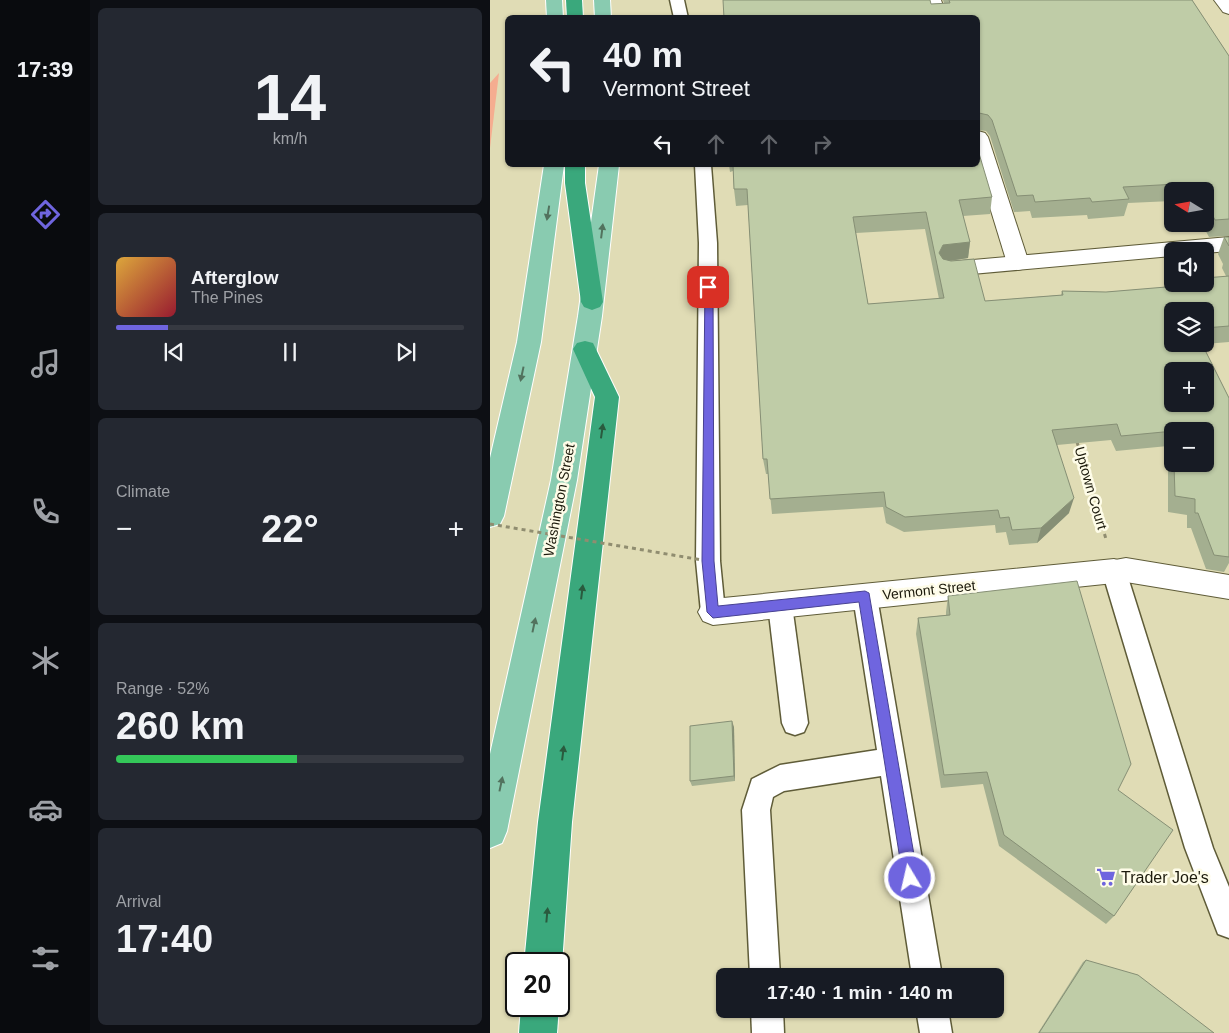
<!DOCTYPE html>
<meta charset="utf-8">
<style>
body{margin:0;font-family:Helvetica,sans-serif;background:#242831;color:#f1f3f6;height:100vh;display:flex;flex-direction:column;font-size:19px;white-space:nowrap}
*{box-sizing:border-box;margin:0}
p{font-size:16px;color:#9ea1a6}
.icon{flex:none;width:28px;height:28px;fill:none;stroke:currentColor;stroke-width:2;stroke-linecap:round;stroke-linejoin:round}
.map{position:relative;flex:1;overflow:hidden}
.details{display:flex;flex-direction:column;gap:8px;padding:8px;background:#0d0f14;width:400px}
.details>*{flex:none}
.top-card{position:absolute;left:15px;top:15px;width:475px;height:152px;border-radius:8px;box-shadow:0 1px 4px #0004;background:#171b24;color:#f1f3f6;overflow:hidden}
.needle{width:32px;rotate:281deg}
.buttons{position:absolute;left:674px;top:182px;display:grid;gap:10px}
.buttons a{display:grid;place-items:center;width:50px;height:50px;border-radius:8px;background:#171b24;box-shadow:0 1px 4px #0004;font-size:25px}
.speed{position:absolute;left:15px;top:952px;display:flex;gap:10px;font-size:25px;font-weight:700;text-align:center}
.speed>*{display:grid;place-content:center;width:65px;height:65px;border-radius:50%;background:#171b24;box-shadow:0 1px 4px #0004;line-height:1}
.speed .limit{border:2px solid #111;border-radius:8px;background:#fff;color:#111}
.pin{position:absolute;display:grid;place-items:center;width:42px;height:42px;color:#fff;margin:-21px;border-radius:10px;box-shadow:0 2px 8px #0006}
.me{position:absolute;width:55px;margin:-28px;rotate:351deg;stroke-linejoin:round;filter:drop-shadow(0 0 4px #0008)}
.turn{display:flex;align-items:center;gap:18px;height:105px;padding:0 15px;font-size:22px}
.turn .icon{width:65px;height:65px;stroke-width:2.5}
.turn b{display:block;font-size:35px;line-height:42px}
.lanes{display:flex;align-items:center;height:48px;padding:0 15px;background:#0003;justify-content:center;gap:25px;direction:ltr}
.lanes .off{opacity:.35}
.big{font-size:38px;font-weight:700;line-height:1.1}
.details .tile{flex:1;display:flex;flex-direction:column;justify-content:center;gap:8px;min-width:0;padding:0 18px;border-radius:8px;background:#242831}
.details .dial{align-items:center;gap:0}
.dial b{font-size:65px;line-height:1}
.song{display:flex;align-items:center;gap:15px}
.cover{width:60px;height:60px;border-radius:8px;background:linear-gradient(135deg,hsl(40 70% 55%),hsl(350 70% 35%))}
.played{height:5px;border-radius:2px;background:linear-gradient(90deg,#6f65df 15%,#363941 15%)}
.keys{display:flex;justify-content:space-around;direction:ltr}
.heat{display:flex;justify-content:space-between;align-items:center;font-size:28px;direction:ltr}
.charge{height:8px;border-radius:4px;background:linear-gradient(90deg,#34c759 52%,#363941 0)}
.trip{position:absolute;left:226px;top:968px;width:288px;height:50px;border-radius:8px;background:#171b24;box-shadow:0 1px 4px #0004;font-weight:700;line-height:50px;text-align:center}
main{display:flex;flex:1;min-height:0}
.tabs{display:flex;flex-direction:column;width:90px;justify-content:space-around;align-items:center;background:#090b0e;color:#9ea1a6}
.tabs .icon{width:35px;height:35px}
.tabs .active{color:#6f65df}
.tabs b{font-size:22px;color:#f1f3f6}
.map>svg:first-child{display:block}
</style>
<main>
<nav class="tabs">
<b>17:39</b>
<svg class="icon active" aria-label="directions" viewBox="0 0 24 24"><path d="M12 3l9 9-9 9-9-9zM9 14v-3h6M13 9l2 2-2 2"/></svg>
<svg class="icon" aria-label="music" viewBox="0 0 24 24"><path d="M9 18V5l10-2v13"/><circle cx="6" cy="18" r="3"/><circle cx="16" cy="16" r="3"/></svg>
<svg class="icon" aria-label="phone" viewBox="0 0 24 24"><path d="M5 4h4l2 5-3 2q2 4 5 5l2-3 5 2v4C11 20 4 13 5 4z"/></svg>
<svg class="icon" aria-label="climate" viewBox="0 0 24 24"><path d="M12 3v18M4 7l16 10M4 17L20 7"/></svg>
<svg class="icon" aria-label="car" viewBox="0 0 24 24"><path d="M5 17H2v-5l4-1 3-4h7l3 4 3 1v5h-3M9 17h6M6 11h13"/><circle cx="7" cy="17" r="2"/><circle cx="17" cy="17" r="2"/></svg>
<svg class="icon" aria-label="filters" viewBox="0 0 24 24"><path d="M4 7h16M4 17h16"/><circle cx="9" cy="7" r="2"/><circle cx="15" cy="17" r="2"/></svg>
</nav>
<section class="details">
<div class="tile dial"><b>14</b><p>km/h</p></div>
<div class="tile">
<div class="song"><i class="cover"></i><div><b>Afterglow</b><p>The Pines</p></div></div>
<div class="played"></div>
<div class="keys"><svg class="icon" aria-label="previous" viewBox="0 0 24 24"><path d="M18 5L8 12l10 7zM5 5v14"/></svg><svg class="icon" aria-label="pause" viewBox="0 0 24 24"><path d="M8 5v14M16 5v14"/></svg><svg class="icon" aria-label="next" viewBox="0 0 24 24"><path d="M6 5l10 7-10 7zM19 5v14"/></svg></div>
</div>
<div class="tile"><p>Climate</p>
<div class="heat"><a>−</a><b class="big">22°</b><a>+</a></div>
</div>
<div class="tile"><p>Range · 52%</p><b class="big">260 km</b><div class="charge"></div></div>
<div class="tile"><p>Arrival</p><b class="big">17:40</b></div>
</section>
<div class="map">
<svg width="739" height="1033" viewBox="0 0 739 1033">
<rect width="100%" height="100%" fill="#e0dcb5"/>
<path fill="#f5ad90" d="M9,73L0,148V83Z"/>
<g fill="none" stroke-linecap="round" stroke-linejoin="round">
<g stroke="#5f5c38" stroke-width="3">
<g id="service">
<path d="M180,0H194L198,18H184Z"/>
<path d="M205,165H221L227,243L230,561L235,612L232,619L223,623L214,619L211,612L206,561L209,243Z"/>
<path d="M624,561L632,564L636,571L723,848L739,887V938L728,934L695,848L612,571L616,564Z"/>
<path d="M375,587L383,590L387,597L452,976H422L391,776L294,791L283,797L280,810L290,976H260L252,810L262,779L290,765L387,750L363,597L367,590Z"/>
<path d="M290,595L299,598L302,605L318,723L314,732L305,735L296,732L292,723L278,605L281,598Z"/>
<path d="M261,1009H293L294,1033H262Z"/>
<path d="M426,1009H458L462,1033H430Z"/>
</g>
</g>
<g stroke="#5f5c38" stroke-width="2">
<path id="pedestrian" d="M739,237V251L715,253V251H682V256L460,276L452,274L449,269L452,264L460,262Z"/>
</g>
<g stroke="#5f5c38" stroke-width="2">
<g id="minor">
<path d="M435,0H451L457,18H441Z"/>
<path d="M488,131L495,133L498,137L539,263L536,268L528,270L520,268L517,263L487,165Z"/>
<path d="M624,559L634,562L638,571L634,580L624,583L223,625L213,621L208,612L213,603L223,599Z"/>
</g>
</g>
<g stroke="#5f5c38" stroke-width="2">
<g id="tertiary">
<path d="M724,0H739V14L733,12Z"/>
<path d="M636,558L739,575V599L636,582L624,583L614,580L610,571L614,562Z"/>
</g>
</g>
<g stroke="#fff" stroke-width="2">
<g id="primary">
<path d="M56,0H72L73,18H57Z"/>
<path d="M104,0H120L121,18H105Z"/>
<path d="M54,165H74L51,342L14,516L10,524L0,527V458L27,342Z"/>
<path d="M109,165H129L112,316L87,480L17,831L12,843L0,848V754L61,480L88,316Z"/>
</g>
</g>
<g stroke="#fff" stroke-width="2">
<g id="motorway">
<path d="M76,0H92L93,18H77Z"/>
<path d="M75,165H95V183L113,302L110,307L102,310L94,307L91,302L75,183Z"/>
<path d="M95,341L103,343L129,397L82,822L72,964L69,971V964H34L48,822L105,397L83,349L87,343Z"/>
<path d="M69,1005V1006L67,1033H29L31,1006Z"/>
</g>
</g>
<path stroke="#908d70" stroke-width="3" stroke-dasharray="4 4" stroke-linecap="butt" d="M587,442L616,539"/>
<use href="#service" fill="#fff" fill-rule="evenodd"/>
<use href="#pedestrian" fill="#fff" fill-rule="evenodd"/>
<use href="#minor" fill="#fff" fill-rule="evenodd"/>
<use href="#tertiary" fill="#fff" fill-rule="evenodd"/>
<use href="#primary" fill="#89cbb0" fill-rule="evenodd"/>
<use href="#motorway" fill="#3aa87c" fill-rule="evenodd"/>
<path stroke="#908d70" stroke-width="3" stroke-dasharray="4 4" stroke-linecap="butt" d="M0,524L218,561"/>
</g>
<g fill="#a4af90" fill-rule="evenodd">
<path d="M453,0H702L739,56V236L719,237L712,224H715V191H682V201L638,203L634,216L598,219L597,215L542,218L540,211L524,212L500,136L496,131L488,130L441,4L454,3Z"/>
<path d="M239,165H488L502,197L500,214L473,216L480,242L478,258L460,261L495,301L571,295L572,291L616,292L695,286L696,284H715L736,276L732,268L733,264L728,254L734,237H739V342L715,344V311L682,344H713H712L739,398V563L734,572L716,569L701,528H697V515L678,512V446L626,451L621,440L567,445L579,513L547,543L519,545L516,532L506,533L505,525L414,532L396,523L393,507L282,514L278,474H276L273,459L258,205L246,206L244,189L243,171L240,172ZM435,229L449,299L378,304L366,233ZM682,431H715V464H682Z"/>
<path d="M458,596L628,790L624,916L616,924L509,846L493,784L451,788L426,634L428,618L456,615V612Z"/>
<path d="M244,727L245,781L202,786L200,781Z"/>
<path d="M596,960L724,1033H548L593,962Z"/>
</g>
<g fill="#868f75">
<path d="M480,242L478,258L452,262L447,270L449,253L453,245Z"/>
<path d="M584,498L579,513L547,543L551,528Z"/>
<path d="M242,721L244,727L245,781L244,776Z"/>
</g>
<g fill="#bfcca7" stroke="#868f75" fill-rule="evenodd">
<path d="M233,0H440L441,4L460,3L459,0H702L739,56V219L725,220L715,201V191H710L705,183L633,187L639,199L602,202L600,198L545,202L543,195L527,196L502,120L498,115L489,113L488,140V18H234Z"/>
<path d="M488,150L502,197L469,200L480,242L453,245L449,253L453,259L461,261L484,259L495,301L573,295L572,291L616,292L700,285L699,284H715V278L739,276V326L715,328V311H682V344H712L739,398V557L724,555L708,513H705V499L685,496L684,464H715V431H684L631,436L627,424L562,430L584,498L551,528L522,530L519,517L510,518L508,510L415,517L396,507L394,492L280,499L277,459H273L257,189H244L243,165H488ZM436,212L454,298L378,304L363,217ZM682,371H715V404H682Z"/>
<path d="M734,237H739V246Z"/>
<path d="M587,581L641,764L628,790L683,830L624,916L514,835L497,772L454,775L428,618L460,615L458,596Z"/>
<path d="M242,721L244,776L200,781V726Z"/>
<path d="M596,960L648,975L724,1033H549Z"/>
</g>
<defs><path id="oneway-solid" d="M-6-.8H1V-3.2L6.5 0L1 3.2V.8H-6Z" transform="scale(1.25)"/></defs>
<g fill="#52725e">
<use href="#oneway-solid" transform="translate(58 213) rotate(99)"/>
<use href="#oneway-solid" transform="translate(112 231) rotate(-83)"/>
<use href="#oneway-solid" transform="translate(32 374) rotate(102)"/>
<use href="#oneway-solid" transform="translate(44 625) rotate(-78)"/>
<use href="#oneway-solid" transform="translate(11 784) rotate(-78)"/>
</g>
<g fill="#2a5a3e">
<use href="#oneway-solid" transform="translate(112 431) rotate(-82)"/>
<use href="#oneway-solid" transform="translate(92 592) rotate(-83)"/>
<use href="#oneway-solid" transform="translate(73 753) rotate(-83)"/>
<use href="#oneway-solid" transform="translate(57 915) rotate(-85)"/>
</g>
<path fill="#6f65df" stroke="#484291" d="M215,284L223,287L224,561L228,606L375,591L379,593L428,878L426,884L420,886L415,884L413,878L369,602L223,618L217,612L212,561Z"/>
<defs>
<g id="supermarket-bare" transform="scale(1.5)"><path d="M-6-5.5h2.5l.6 2H6L4.5 2H-2.5L-4.4-4H-6ZM-1.5 3.2a1.3 1.3 0 1 0 .1 0ZM3 3.2a1.3 1.3 0 1 0 .1 0Z" fill="#6f65df" stroke="#fefce8" stroke-width="2.5" paint-order="stroke"/></g>
</defs>
<g fill-rule="evenodd">
<use href="#supermarket-bare" x="616" y="877"/>
</g>
<g text-anchor="middle" dominant-baseline="central" stroke-width="5" stroke-linejoin="round" paint-order="stroke">
<g font-size="14" fill="#1c1a0c" stroke="#fefce8">
<text transform="translate(601 488) rotate(74)">Uptown Court</text>
<text transform="translate(69 500) rotate(-79)">Washington Street</text>
<text transform="translate(439 590) rotate(-6)">Vermont Street</text>
</g>
<g font-size="16" fill="#1c1a0c" stroke="#fefce8" text-anchor="start">
<text x="631" y="877">Trader Joe's</text>
</g>
</g>
</svg>
<div class="buttons">
<a><svg class="needle" viewBox="-14 -14 28 28"><path d="M0-13l5 13h-10z" fill="#e53935"/><path d="M0 13l5-13h-10z" fill="#9ea1a6"/></svg></a>
<a><svg class="icon" aria-label="sound" viewBox="0 0 24 24"><path d="M4 9h4l5-4v14l-5-4H4zM17 9q2 3 0 6"/></svg></a>
<a><svg class="icon" aria-label="layers" viewBox="0 0 24 24"><path d="M12 4l9 5-9 5-9-5zM3 14l9 5 9-5"/></svg></a>
<a>+</a>
<a>−</a>
</div>
<div class="speed"><div class="limit">20</div></div>
<div class="pin" style="left:218px;top:287px;background:#d93025"><svg class="icon" aria-label="arrive" viewBox="0 0 24 24"><path d="M6 21V4h12l-3 4 3 4H6"/></svg></div>
<svg class="me" style="left:420px;top:878px" viewBox="-20 -20 40 40"><circle r="17" fill="#6f65df" stroke="#fff" stroke-width="3"/><path d="M0-11L8 9 0 5-8 9z" fill="#fff"/></svg>
<div class="trip">17:40 · 1 min · 140 m</div>
<div class="top-card">
<div class="turn"><svg class="icon" aria-label="left" viewBox="0 0 24 24"><path d="M17 20v-9H6M10 6l-5 5 5 5"/></svg><div><b>40 m</b>Vermont Street</div></div>
<div class="lanes"><svg class="icon" aria-label="left" viewBox="0 0 24 24"><path d="M17 20v-9H6M10 6l-5 5 5 5"/></svg><svg class="icon off" aria-label="ahead" viewBox="0 0 24 24"><path d="M12 20V5M6 11l6-6 6 6"/></svg><svg class="icon off" aria-label="ahead" viewBox="0 0 24 24"><path d="M12 20V5M6 11l6-6 6 6"/></svg><svg class="icon off" aria-label="right" viewBox="0 0 24 24"><path d="M7 20v-9h11M14 6l5 5-5 5"/></svg></div>
</div>
</div>
</main>
